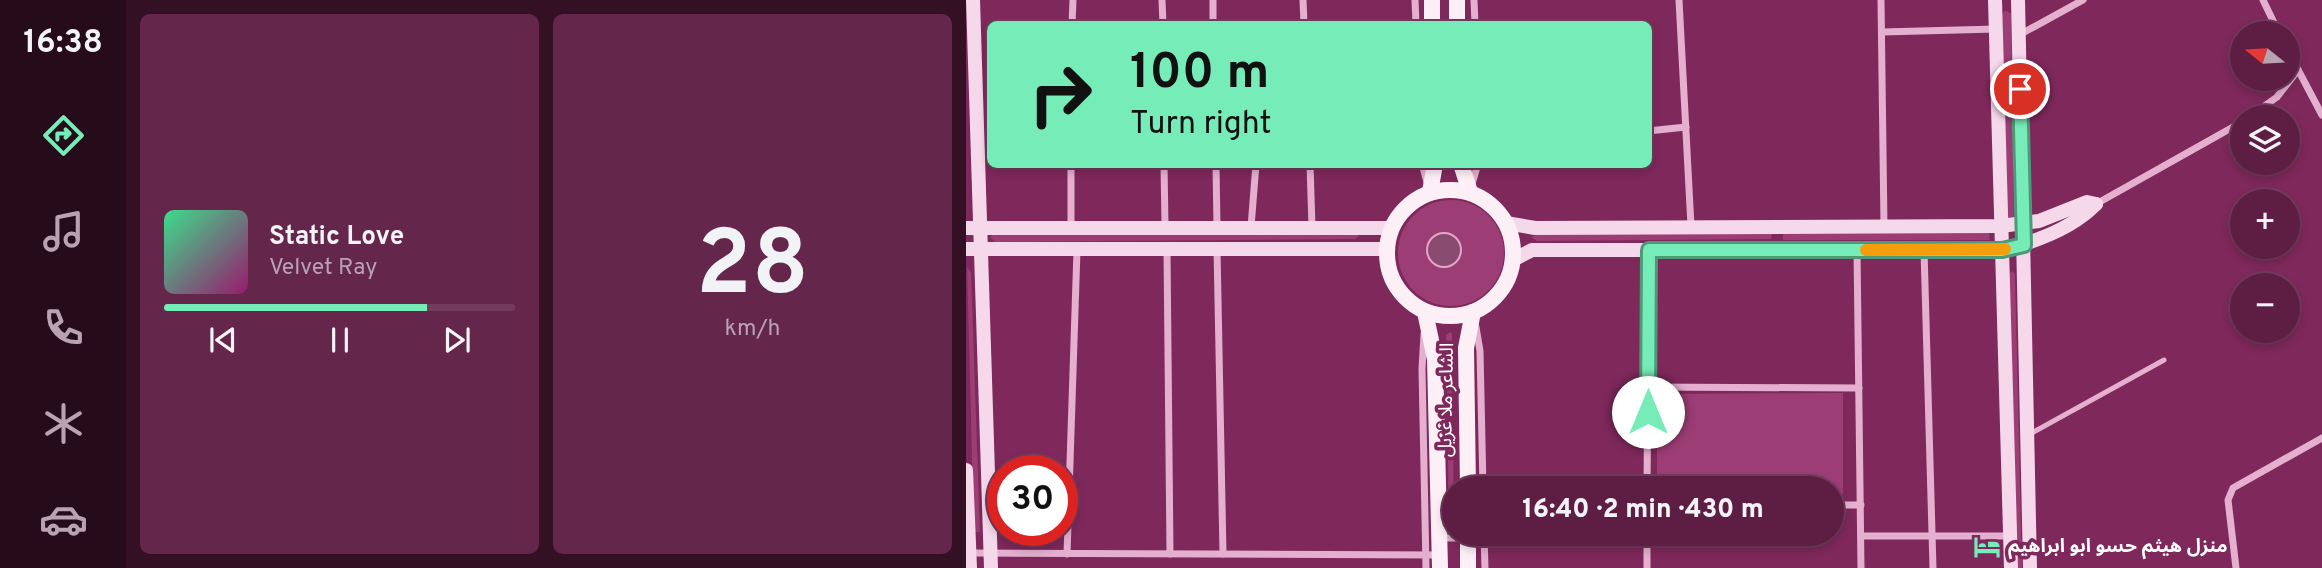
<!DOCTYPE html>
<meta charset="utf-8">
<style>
body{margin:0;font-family:Overpass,"Noto Sans Arabic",sans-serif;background:#64274b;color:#f1f3f6;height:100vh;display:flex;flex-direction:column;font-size:26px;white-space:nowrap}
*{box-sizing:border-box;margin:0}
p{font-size:23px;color:#b9a2b2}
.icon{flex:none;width:38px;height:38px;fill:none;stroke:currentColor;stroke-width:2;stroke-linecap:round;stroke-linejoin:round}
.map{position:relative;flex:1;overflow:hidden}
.panel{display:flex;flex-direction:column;gap:14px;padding:14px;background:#341025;width:840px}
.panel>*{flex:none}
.guide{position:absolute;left:21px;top:21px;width:665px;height:147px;border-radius:10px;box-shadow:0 4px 10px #0003,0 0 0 2px #733c5d;background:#76ecb8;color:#111;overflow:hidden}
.needle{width:46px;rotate:288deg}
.controls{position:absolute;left:1264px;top:21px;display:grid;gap:14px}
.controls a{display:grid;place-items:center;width:70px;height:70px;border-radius:50%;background:#5e1e44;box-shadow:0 4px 10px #0003,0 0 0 2px #733c5d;font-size:35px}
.speed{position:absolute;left:21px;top:455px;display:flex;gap:14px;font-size:35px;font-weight:700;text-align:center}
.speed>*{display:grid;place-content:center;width:91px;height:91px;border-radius:50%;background:#5e1e44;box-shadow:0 4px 10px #0003,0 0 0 2px #733c5d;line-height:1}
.speed .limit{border:10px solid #d22;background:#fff;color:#111}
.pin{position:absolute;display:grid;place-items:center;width:60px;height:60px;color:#fff;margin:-30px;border:4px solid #fff;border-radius:50%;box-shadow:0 2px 7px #0007}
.me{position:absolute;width:77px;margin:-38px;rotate:0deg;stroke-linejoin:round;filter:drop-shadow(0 0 5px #0008)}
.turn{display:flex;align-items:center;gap:24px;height:147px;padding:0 28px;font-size:32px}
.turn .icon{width:91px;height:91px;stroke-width:2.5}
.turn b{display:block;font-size:49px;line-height:60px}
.panel .widget{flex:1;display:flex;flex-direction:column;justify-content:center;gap:10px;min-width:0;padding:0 24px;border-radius:10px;background:#64274b}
.panel .dial{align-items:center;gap:0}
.dial b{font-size:91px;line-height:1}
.song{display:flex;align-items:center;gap:21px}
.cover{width:84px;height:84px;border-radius:10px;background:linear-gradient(135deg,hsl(150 70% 55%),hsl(320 70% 35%))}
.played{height:7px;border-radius:4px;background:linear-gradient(90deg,#76ecb8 75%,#733c5d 75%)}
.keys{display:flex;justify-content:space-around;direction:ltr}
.panel .tiles{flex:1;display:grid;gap:14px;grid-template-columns:repeat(2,1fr)}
.trip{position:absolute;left:476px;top:476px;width:402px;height:70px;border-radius:35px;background:#5e1e44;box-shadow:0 4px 10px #0003,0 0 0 2px #733c5d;font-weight:800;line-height:70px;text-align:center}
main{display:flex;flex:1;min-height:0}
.tab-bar{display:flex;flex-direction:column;width:126px;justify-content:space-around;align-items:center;background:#260c1b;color:#b9a2b2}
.tab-bar .icon{width:49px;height:49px}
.tab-bar .on{color:#76ecb8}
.tab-bar b{font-size:32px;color:#f1f3f6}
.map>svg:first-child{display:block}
</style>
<main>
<nav class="tab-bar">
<b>16:38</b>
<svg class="icon on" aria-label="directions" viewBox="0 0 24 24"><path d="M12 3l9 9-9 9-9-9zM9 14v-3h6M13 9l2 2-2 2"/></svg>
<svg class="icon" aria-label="music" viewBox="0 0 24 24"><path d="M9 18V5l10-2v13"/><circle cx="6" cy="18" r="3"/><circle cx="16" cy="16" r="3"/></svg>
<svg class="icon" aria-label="phone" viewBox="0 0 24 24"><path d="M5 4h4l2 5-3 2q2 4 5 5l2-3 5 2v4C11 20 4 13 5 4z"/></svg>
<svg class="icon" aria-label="climate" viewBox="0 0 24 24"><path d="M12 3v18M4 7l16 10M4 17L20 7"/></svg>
<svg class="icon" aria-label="car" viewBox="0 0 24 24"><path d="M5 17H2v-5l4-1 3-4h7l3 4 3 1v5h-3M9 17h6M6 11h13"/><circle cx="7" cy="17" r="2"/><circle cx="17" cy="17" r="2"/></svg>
</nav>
<section class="panel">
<div class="tiles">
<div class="widget">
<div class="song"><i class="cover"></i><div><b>Static Love</b><p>Velvet Ray</p></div></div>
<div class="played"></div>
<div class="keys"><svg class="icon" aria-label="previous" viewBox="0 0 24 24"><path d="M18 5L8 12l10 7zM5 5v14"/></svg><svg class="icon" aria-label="pause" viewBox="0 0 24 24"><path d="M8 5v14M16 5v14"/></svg><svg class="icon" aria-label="next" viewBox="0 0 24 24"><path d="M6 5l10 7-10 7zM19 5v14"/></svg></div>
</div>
<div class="widget dial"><b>28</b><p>km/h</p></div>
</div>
</section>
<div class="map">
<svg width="1356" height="568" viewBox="0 0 1356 568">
<rect width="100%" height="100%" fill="#7e285b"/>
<g fill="#9c3d75">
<path d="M1039,10L1045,14L1048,219L1041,220L1036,15Z"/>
<circle cx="485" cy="253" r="53"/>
<path d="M806,232L805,239L571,241L565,237L573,234Z"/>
<path d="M1023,233L1024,240H817V234Z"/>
<path d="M27,234H391L393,236L389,239L29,242L24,237Z"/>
<path d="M1,267L5,272L14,532H8Z"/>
<path d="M1046,271L1049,274L1056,568H1050L1043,274Z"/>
<path d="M484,332L486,334L488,530L483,528L480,335Z"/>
<path d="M877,393V494H866V488H691V394Z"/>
</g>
<circle fill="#8a4b70" stroke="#e5a4cc" stroke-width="2" cx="478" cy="250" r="17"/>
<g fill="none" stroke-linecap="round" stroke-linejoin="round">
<path stroke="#e5afcf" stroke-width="5" d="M1064,434L1198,360"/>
<g stroke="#e5afcf" stroke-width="7">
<path d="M196,0L197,24"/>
<path d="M247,0V24"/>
<path d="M337,0L338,24"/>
<path d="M449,0L450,24"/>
<path d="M508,0L509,24"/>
<path d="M713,0L725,226"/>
<path d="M915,0L918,226"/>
<path d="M1297,0L1313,33"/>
<path d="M106,24L107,0"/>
<path d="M916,32L1030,29"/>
<path d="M1053,35L1117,0"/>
<path d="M1321,49L1356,115"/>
<path d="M1283,117L1311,97L1332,70"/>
<path d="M682,131L720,127"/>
<path d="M198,164L199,226"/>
<path d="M250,164L251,227"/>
<path d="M344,164L346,227"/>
<path d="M456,164L461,182"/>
<path d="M505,187L512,164"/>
<path d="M1130,204L1276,122"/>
<path d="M105,227V164"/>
<path d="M285,227L290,164"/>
<path d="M251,249L257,554"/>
<path d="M201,250L204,554"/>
<path d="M891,250L895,568"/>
<path d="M958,250L967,568"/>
<path d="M510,327L514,351L517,488"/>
<path d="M458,334L456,369L460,568"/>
<path d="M682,387L893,388"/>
<path d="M681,488L683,251"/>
<path d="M866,505H895"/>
<path d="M518,534L681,536"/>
<path d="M518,534L519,568"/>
<path d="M895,536H1044"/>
<path d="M474,538H501"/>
<path d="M4,553L473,555"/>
<path d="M101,554L111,250"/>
<path d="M681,568V534"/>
<path d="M1270,568L1262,500L1267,488L1356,438"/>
</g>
<g stroke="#f5d8e9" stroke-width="14">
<path d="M7,0L25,568"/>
<path d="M1029,0L1045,568"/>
<path d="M1052,0L1064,568"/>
<path d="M540,223L569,228L1035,226L1073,221L1121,202L1130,204"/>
<path d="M0,228H425"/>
<path d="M0,249H421"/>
<path d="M547,260L566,250H1036C1069,242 1106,229 1130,204"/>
<path d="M0,470L4,568"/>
</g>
<g stroke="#fdeff6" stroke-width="16">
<path d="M466,0V24"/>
<path d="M491,0V24"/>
<path d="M495,164L504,192"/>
<circle cx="484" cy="253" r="63"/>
<path d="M464,192L469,164"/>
<path d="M459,312L469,359L474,568"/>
<path d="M502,488L500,348L507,312"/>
<path d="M502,534V568"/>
</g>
</g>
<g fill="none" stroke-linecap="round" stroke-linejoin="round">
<g stroke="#4d9978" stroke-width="18">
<path id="route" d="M682,412L683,250H1036L1058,245L1054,89"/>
</g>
<use href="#route" stroke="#76ecb8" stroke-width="12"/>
<path stroke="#f59e0b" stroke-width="12" d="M900,250L1039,249"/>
</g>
<defs>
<g id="hotel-bare" transform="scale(2.1)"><path d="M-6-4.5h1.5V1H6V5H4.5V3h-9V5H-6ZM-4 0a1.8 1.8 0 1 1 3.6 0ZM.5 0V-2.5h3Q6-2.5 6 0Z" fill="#76ecb8" stroke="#7e285b" stroke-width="2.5" paint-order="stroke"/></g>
</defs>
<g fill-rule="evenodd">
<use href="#hotel-bare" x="1021" y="547"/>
</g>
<g text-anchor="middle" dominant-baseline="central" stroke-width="7" stroke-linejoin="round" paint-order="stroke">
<g font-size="19" fill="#fff" stroke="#7e285b">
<text transform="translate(481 400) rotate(-89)">الشاعر ملا غزيل</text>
</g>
<g font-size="19" font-weight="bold" fill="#fff" stroke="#7e285b" text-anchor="start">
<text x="1042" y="547">منزل هيثم حسو ابو ابراهيم</text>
</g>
</g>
</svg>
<div class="controls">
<a><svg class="needle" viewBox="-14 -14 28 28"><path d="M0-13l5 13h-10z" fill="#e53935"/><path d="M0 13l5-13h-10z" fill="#b9a2b2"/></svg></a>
<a><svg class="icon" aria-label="layers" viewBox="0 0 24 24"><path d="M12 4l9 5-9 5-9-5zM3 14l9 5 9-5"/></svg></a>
<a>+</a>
<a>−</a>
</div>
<div class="speed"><div class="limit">30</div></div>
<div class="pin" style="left:1054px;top:89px;background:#d93025"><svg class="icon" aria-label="arrive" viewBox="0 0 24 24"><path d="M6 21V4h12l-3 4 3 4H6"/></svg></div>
<svg class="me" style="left:682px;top:412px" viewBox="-20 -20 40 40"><circle r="19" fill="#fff"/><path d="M0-13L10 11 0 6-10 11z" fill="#76ecb8"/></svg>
<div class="trip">16:40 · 2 min · 430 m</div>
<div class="guide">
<div class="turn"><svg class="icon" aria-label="right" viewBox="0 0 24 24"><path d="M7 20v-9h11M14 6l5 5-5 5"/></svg><div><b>100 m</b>Turn right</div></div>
</div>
</div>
</main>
